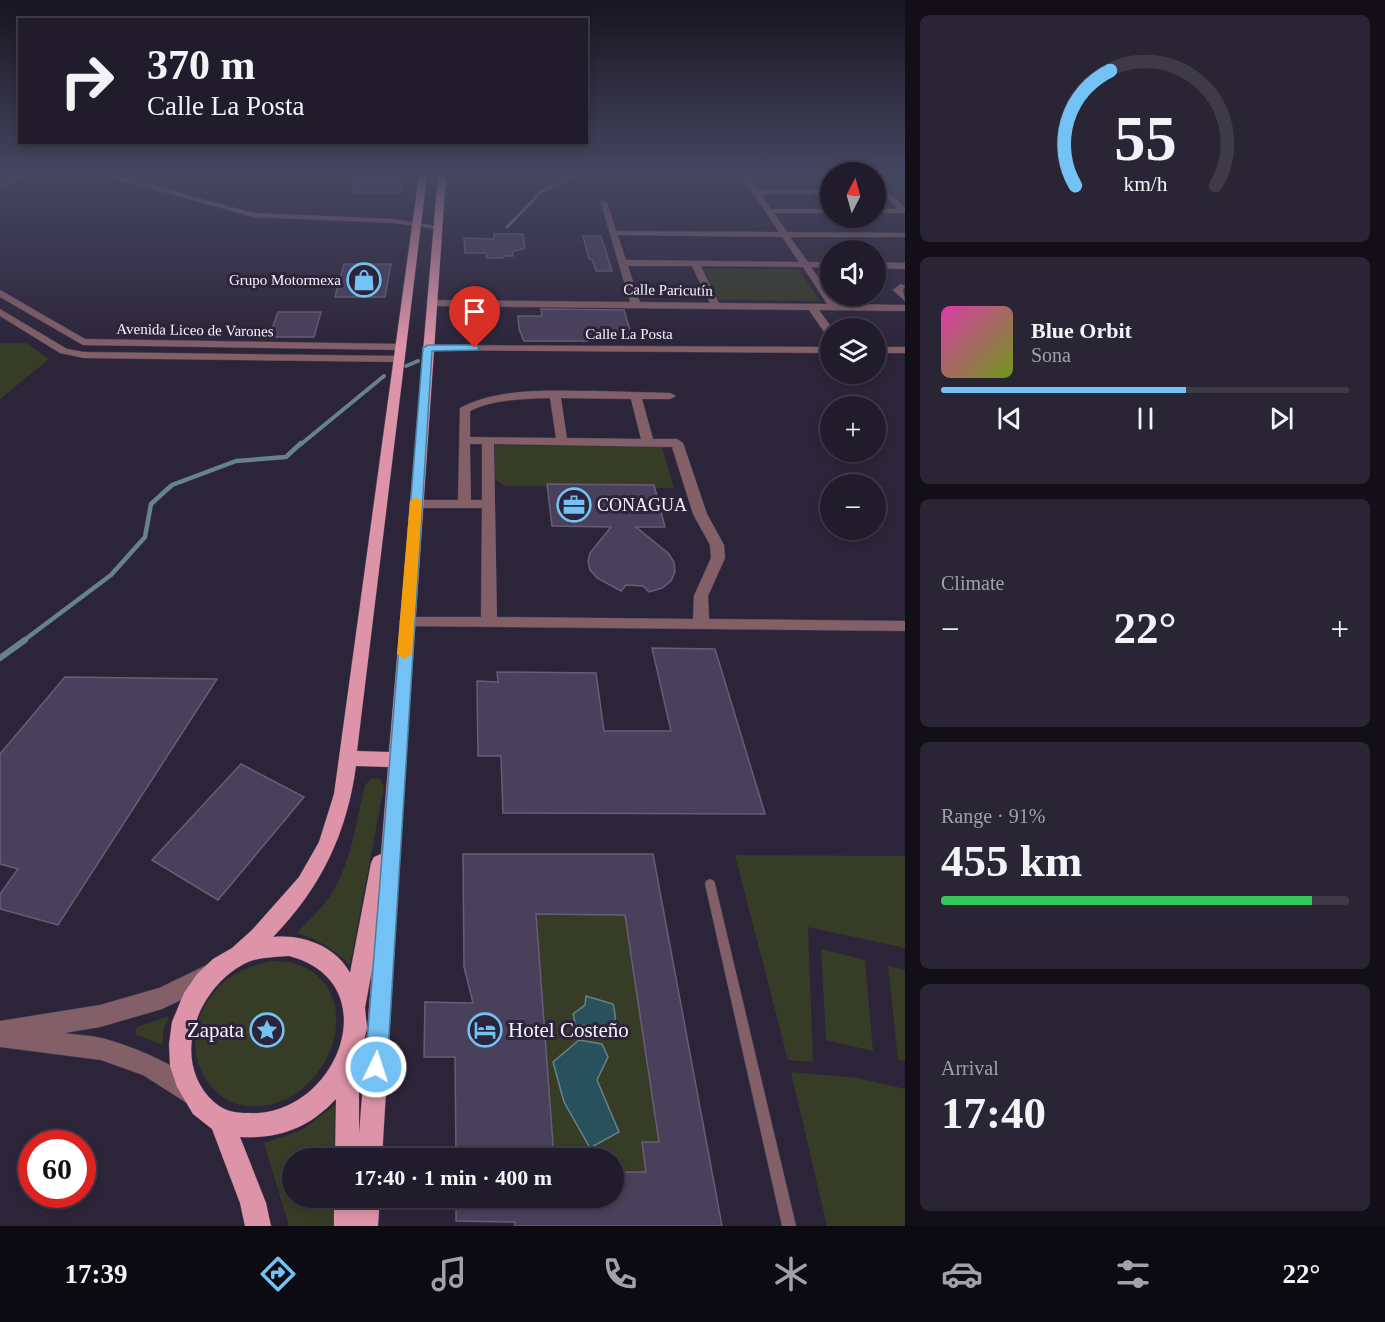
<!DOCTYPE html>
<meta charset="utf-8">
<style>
body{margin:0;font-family:Georgia,serif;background:#292534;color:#f1f3f6;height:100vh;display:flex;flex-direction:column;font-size:22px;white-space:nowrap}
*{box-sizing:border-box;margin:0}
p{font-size:20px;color:#a2a1a9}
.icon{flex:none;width:33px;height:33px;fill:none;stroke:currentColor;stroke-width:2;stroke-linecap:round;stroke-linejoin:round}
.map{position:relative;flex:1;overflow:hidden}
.details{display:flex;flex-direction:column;gap:15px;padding:15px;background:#120f18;width:480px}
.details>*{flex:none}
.hud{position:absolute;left:18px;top:18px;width:570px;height:126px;border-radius:0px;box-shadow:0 3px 9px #0003,0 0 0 2px #3e3a48;background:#211c2c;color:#f1f3f6;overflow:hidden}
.needle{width:39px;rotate:6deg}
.fabs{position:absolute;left:820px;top:162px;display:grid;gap:12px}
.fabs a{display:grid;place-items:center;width:66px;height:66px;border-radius:50%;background:#211c2c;box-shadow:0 3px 9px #0003,0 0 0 2px #3e3a48;font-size:30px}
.speed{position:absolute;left:18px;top:1130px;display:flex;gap:12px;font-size:30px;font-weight:700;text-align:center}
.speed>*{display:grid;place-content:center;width:78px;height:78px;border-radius:50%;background:#211c2c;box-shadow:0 3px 9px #0003,0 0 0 2px #3e3a48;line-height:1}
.speed .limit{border:9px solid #d22;background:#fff;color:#111}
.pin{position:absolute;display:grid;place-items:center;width:51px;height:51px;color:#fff;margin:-62px -26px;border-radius:50% 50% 50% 0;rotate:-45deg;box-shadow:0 0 6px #0007}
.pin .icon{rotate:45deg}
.me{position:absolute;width:66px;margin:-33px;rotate:4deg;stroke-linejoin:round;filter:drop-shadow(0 0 4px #0008)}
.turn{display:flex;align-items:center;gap:21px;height:126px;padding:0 30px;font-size:27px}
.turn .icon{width:78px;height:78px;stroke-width:2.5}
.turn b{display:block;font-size:42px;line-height:51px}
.big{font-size:45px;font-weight:800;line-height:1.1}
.details .tile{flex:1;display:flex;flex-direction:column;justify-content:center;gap:9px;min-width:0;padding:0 21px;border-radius:9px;background:#292534}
.details .dial{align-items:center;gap:0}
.dial svg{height:156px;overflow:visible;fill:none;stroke:#3e3a48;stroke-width:7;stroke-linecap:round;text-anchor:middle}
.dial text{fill:#f1f3f6;stroke:none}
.song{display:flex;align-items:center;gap:18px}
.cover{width:72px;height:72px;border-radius:9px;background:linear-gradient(135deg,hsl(320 70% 55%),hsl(80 70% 35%))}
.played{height:6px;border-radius:3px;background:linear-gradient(90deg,#73c1f5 60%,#3e3a48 60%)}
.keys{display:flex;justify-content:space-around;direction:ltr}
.heat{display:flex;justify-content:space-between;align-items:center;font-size:33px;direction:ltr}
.charge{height:9px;border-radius:4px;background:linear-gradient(90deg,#34c759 91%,#3e3a48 0)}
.trip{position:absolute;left:282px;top:1148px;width:342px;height:60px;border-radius:30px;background:#211c2c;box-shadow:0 3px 9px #0003,0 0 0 2px #3e3a48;font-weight:800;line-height:60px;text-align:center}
.dock{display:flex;height:96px;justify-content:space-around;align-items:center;background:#0d0b12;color:#a2a1a9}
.dock .icon{width:42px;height:42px}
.dock .on{color:#73c1f5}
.dock b{font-size:27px;color:#f1f3f6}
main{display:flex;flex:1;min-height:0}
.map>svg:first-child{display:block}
</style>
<main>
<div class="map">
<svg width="905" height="1226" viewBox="0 0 905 1226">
<rect width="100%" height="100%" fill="#2c253a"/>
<g fill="#373c26">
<path d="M876,175H905V205L876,177Z"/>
<path d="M704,269H798L820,301L719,300Z"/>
<path d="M0,343H26L49,359L0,399Z"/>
<path d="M495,445L662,447L674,488L505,486L495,479Z"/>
<path d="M372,778L380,779L384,786L350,965C334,949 319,940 297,933C307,922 319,911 328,899C351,866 356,823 365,785Z"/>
<path d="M735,855L905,856V948L808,927L813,1062L788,1060Z"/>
<path d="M536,914L625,915L659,1142H642L646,1172H614V1158H554Z"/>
<path d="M821,949L865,960L873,1051L826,1040Z"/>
<path d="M271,961C278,962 287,961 293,963C369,985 336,1096 263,1106C250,1107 234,1106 224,1098C182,1068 188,1008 229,978C242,969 256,965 271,961Z"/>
<path d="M888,966L905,970V1061L898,1059Z"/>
<path d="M169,1016L163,1031V1045L135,1034L137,1027Z"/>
<path d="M791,1072L858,1078L905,1089V1226H827Z"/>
<path d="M335,1105L334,1158H292V1197H333V1226H289L264,1143L302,1130Z"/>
</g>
<g fill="#29515c" stroke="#66828d" stroke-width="1.5">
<path d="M586,996L613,1004C614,1009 616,1015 615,1019C614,1037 594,1034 585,1025L576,1026L573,1014L585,1005Z"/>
<path d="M579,1040L602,1044L608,1057L597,1080L619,1132L590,1148L564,1102L553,1062Z"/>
</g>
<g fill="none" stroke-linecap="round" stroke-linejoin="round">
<path stroke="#66828d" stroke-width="3" d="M507,227L541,192L576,175"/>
<g stroke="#66828d" stroke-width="4">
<path d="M406,366L418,361"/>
<path d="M300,445L384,376"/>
</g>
<path stroke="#66828d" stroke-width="4.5" d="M23,641L111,575L145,537L151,504L172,485L236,461L286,457L301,443"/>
<path stroke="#66828d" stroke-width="6" d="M0,658L25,640"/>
</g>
<g fill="#49405b" stroke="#665e76" stroke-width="1.5">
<path d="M356,175H404L400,193H354L355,190H352Z"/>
<path d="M494,234H523L525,248L512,252L513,256H503V258H487L486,253H465L464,238L494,239Z"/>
<path d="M583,236H601L612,271H596L592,259H589Z"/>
<path d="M344,264H391L385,297H335Z"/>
<path d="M541,309L624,310L631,334H586L588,341H524L519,329L518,316H542Z"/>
<path d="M278,312H321L314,337H269Z"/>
<path d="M547,484L654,485L665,527H636L668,553L674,562L675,572L671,581L662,588L649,592L643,586L626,585L621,591L597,578L590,570L588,561L590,553L611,527L552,526Z"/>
<path d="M652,648L715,649L765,814L503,813L501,756H478L477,681L498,682L497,672L596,673L604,731H671Z"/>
<path d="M65,677L217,679L58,925L0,909V894L18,869L0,864V754Z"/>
<path d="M241,764L304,797L218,900L152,860Z"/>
<path d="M463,854H653L722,1226H515V1222L456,1221V1197H614V1172H646L642,1142H659L625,915L536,914L554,1158H456L455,1057H424L425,1002L473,1003L464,967Z"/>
</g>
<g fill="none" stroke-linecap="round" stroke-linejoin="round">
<g stroke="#484255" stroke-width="1">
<path id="service" d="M710,879L714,881L715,884L796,1226H782L705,884L706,881Z"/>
</g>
<g stroke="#484255" stroke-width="1">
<g id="minor">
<path d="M22,175H33L0,188V184Z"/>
<path d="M101,175H113L254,213L395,219L441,227L437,229L395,223L254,217Z"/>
<path d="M741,175H748L758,190H831V194H761L771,209H831V213H774L787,232L905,233V237H790L808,262H831V268L811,267L837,304L905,305V311L819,310L832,328L831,337L827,336L809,310L431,306L426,303L431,300L630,302L600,200L607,202L616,231L779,232ZM618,235L782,237L799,262L626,260ZM628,266H692L710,303L640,302ZM701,266L803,267L827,304L719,303Z"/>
<path d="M876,181L905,207V213H876V209H898L876,187Z"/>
<path d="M876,262L905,263V269L876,268Z"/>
<path d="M901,284L905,286L903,290L905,301L893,290Z"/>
<path d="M427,345L831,347V353L423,350L422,348Z"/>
<rect x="876" y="347" width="29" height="6"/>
<path d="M594,391L670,393L676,396L670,399H642L653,439H677L683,443L707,514L724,545L725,558L708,596L709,619L905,621V631L402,626L399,622L402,618L407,617H481L482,508H416L409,504L416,500H458L460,408C499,387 551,391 594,391ZM550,398L556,438L470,437V411C494,399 523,399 550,398ZM561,398L631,399L641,439L567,438ZM470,444H482V500H471ZM494,444L672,447L693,514L710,545L711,558L694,596L693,619L497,617Z"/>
</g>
</g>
<g stroke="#484255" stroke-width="1">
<g id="tertiary">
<path d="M0,290L85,339L402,344L407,347L402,350L83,345L0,297Z"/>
<path d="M0,309L67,349L84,352L400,356L405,359L400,362L84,358L60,353L0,316Z"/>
<path d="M209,964L217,967L220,975L217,983L162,1009L100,1027L64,1033C76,1035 89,1035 101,1038C127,1044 192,1069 202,1093L198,1101L190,1105L143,1075L101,1060L0,1047V1021L100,1005L159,988Z"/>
</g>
</g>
<g stroke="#484255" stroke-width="1">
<g id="primary">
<path d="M419,175H427L357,751L389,752L438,175H446L406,760L382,1158H335L336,1099C309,1128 279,1139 240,1137L266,1203L271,1226H245L240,1203L212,1129L193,1114L177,1087L170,1066L169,1044L172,1022L184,993L197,974L213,959L232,948L252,930L299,877L319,842L334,794ZM356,766L388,767L381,854L374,857L371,863L350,973C336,946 302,934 273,937C321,888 347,833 356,766ZM289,956C390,982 337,1118 248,1113C235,1113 224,1111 214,1102C168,1060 198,985 248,962C261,957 276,957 289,956ZM372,970L359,1134V1061L367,1028L365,1008Z"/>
<path d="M334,1197H380L378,1226H334Z"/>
</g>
</g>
<use href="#service" fill="#835f68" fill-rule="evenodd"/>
<use href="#minor" fill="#835f68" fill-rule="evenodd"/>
<use href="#tertiary" fill="#835f68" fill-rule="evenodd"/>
<use href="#primary" fill="#dd94a8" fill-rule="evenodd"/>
</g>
<linearGradient id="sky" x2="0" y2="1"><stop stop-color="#181420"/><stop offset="0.5" stop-color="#454660"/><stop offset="1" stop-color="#454660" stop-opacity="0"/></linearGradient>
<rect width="905" height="347" fill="url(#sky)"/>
<path fill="#73c1f5" stroke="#4b7d9f" stroke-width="1.5" d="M475,345L478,346V350L432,351L387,1067L384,1074L376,1078L369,1074L365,1067L423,348L428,345Z"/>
<path fill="#f59e0b" d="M416,497L422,501L412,654L404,659L397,654L410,501Z"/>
<defs>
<g id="shop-ring" transform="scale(1.725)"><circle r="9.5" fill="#2c253a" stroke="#73c1f5" stroke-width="1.5"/><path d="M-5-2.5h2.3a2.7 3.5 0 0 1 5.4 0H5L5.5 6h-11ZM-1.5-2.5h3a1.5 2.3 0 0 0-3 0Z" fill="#73c1f5"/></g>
<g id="office-ring" transform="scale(1.725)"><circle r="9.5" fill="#2c253a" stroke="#73c1f5" stroke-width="1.5"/><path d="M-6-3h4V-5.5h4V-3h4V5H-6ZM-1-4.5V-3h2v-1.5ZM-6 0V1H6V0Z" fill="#73c1f5"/></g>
<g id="sight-ring" transform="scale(1.725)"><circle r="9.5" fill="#2c253a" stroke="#73c1f5" stroke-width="1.5"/><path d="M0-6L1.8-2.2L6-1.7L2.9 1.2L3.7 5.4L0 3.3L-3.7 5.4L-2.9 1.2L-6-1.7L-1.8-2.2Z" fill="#73c1f5"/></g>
<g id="hotel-ring" transform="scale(1.725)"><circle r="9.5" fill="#2c253a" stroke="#73c1f5" stroke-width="1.5"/><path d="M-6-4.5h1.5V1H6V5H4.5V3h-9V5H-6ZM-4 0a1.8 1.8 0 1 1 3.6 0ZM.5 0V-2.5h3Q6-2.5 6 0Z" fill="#73c1f5"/></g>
</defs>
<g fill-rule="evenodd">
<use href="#shop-ring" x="364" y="280"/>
<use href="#office-ring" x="574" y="505"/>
<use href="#sight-ring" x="267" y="1030"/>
<use href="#hotel-ring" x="485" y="1030"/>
</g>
<g text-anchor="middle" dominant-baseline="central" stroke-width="6" stroke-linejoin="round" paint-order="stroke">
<g font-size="15" fill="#f6f3fe" stroke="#2c253a" text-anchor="end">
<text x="341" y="280">Grupo Motormexa</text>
</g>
<g font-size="15" fill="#f6f3fe" stroke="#2c253a">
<text transform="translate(668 290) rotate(1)">Calle Paricutín</text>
<text transform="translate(195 330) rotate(1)">Avenida Liceo de Varones</text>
<text x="629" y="334">Calle La Posta</text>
</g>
<g font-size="18" fill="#f6f3fe" stroke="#2c253a" text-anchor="start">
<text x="597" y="505">CONAGUA</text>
</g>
<g font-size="21" fill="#f6f3fe" stroke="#2c253a" text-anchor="end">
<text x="244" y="1030">Zapata</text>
<text x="508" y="1030" text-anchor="start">Hotel Costeño</text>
</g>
</g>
</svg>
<div class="fabs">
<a><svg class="needle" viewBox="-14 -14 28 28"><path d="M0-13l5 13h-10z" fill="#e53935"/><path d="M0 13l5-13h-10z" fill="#a2a1a9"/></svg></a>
<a><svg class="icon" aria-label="sound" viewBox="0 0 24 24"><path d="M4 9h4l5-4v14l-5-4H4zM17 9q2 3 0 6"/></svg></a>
<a><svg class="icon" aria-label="layers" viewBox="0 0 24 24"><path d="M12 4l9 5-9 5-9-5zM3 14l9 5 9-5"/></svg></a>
<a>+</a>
<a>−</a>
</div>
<div class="speed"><div class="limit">60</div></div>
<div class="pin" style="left:475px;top:348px;background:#d93025"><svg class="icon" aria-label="arrive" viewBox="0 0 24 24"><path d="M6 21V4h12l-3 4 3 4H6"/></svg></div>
<svg class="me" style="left:376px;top:1067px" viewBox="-20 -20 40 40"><circle r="17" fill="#73c1f5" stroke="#fff" stroke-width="3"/><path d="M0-11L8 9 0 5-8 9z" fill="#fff"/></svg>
<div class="trip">17:40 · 1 min · 400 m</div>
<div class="hud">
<div class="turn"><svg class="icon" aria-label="right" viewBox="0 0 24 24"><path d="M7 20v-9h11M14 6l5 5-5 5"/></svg><div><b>370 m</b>Calle La Posta</div></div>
</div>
</div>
<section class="details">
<div class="tile dial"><svg viewBox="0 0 100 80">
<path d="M14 69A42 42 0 1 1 86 69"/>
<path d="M14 69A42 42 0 0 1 32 10" stroke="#73c1f5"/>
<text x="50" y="56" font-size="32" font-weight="700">55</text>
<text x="50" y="72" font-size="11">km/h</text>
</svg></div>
<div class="tile">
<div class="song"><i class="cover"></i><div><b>Blue Orbit</b><p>Sona</p></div></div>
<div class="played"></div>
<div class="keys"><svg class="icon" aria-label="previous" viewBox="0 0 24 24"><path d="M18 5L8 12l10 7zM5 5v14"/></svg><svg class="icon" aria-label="pause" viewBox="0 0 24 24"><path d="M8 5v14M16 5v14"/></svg><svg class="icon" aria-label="next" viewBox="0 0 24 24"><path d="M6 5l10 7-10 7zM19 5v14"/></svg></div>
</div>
<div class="tile"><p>Climate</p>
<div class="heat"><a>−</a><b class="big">22°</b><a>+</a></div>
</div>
<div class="tile"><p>Range · 91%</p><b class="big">455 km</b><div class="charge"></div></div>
<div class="tile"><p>Arrival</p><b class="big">17:40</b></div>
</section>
</main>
<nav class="dock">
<b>17:39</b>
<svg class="icon on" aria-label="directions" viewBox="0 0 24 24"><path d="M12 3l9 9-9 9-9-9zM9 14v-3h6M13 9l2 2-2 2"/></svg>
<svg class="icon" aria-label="music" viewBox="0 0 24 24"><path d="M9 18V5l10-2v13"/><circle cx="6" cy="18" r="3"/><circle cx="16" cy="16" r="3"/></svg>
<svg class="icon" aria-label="phone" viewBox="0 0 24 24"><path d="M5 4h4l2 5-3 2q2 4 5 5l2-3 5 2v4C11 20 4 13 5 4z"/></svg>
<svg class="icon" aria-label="climate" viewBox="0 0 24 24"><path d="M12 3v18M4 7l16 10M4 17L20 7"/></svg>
<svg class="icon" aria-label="car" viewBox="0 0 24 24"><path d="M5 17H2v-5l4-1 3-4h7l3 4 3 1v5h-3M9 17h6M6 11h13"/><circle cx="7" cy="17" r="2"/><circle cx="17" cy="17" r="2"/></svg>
<svg class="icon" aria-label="filters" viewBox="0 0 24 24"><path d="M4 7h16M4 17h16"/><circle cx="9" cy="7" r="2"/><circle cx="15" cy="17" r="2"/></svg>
<b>22°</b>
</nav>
